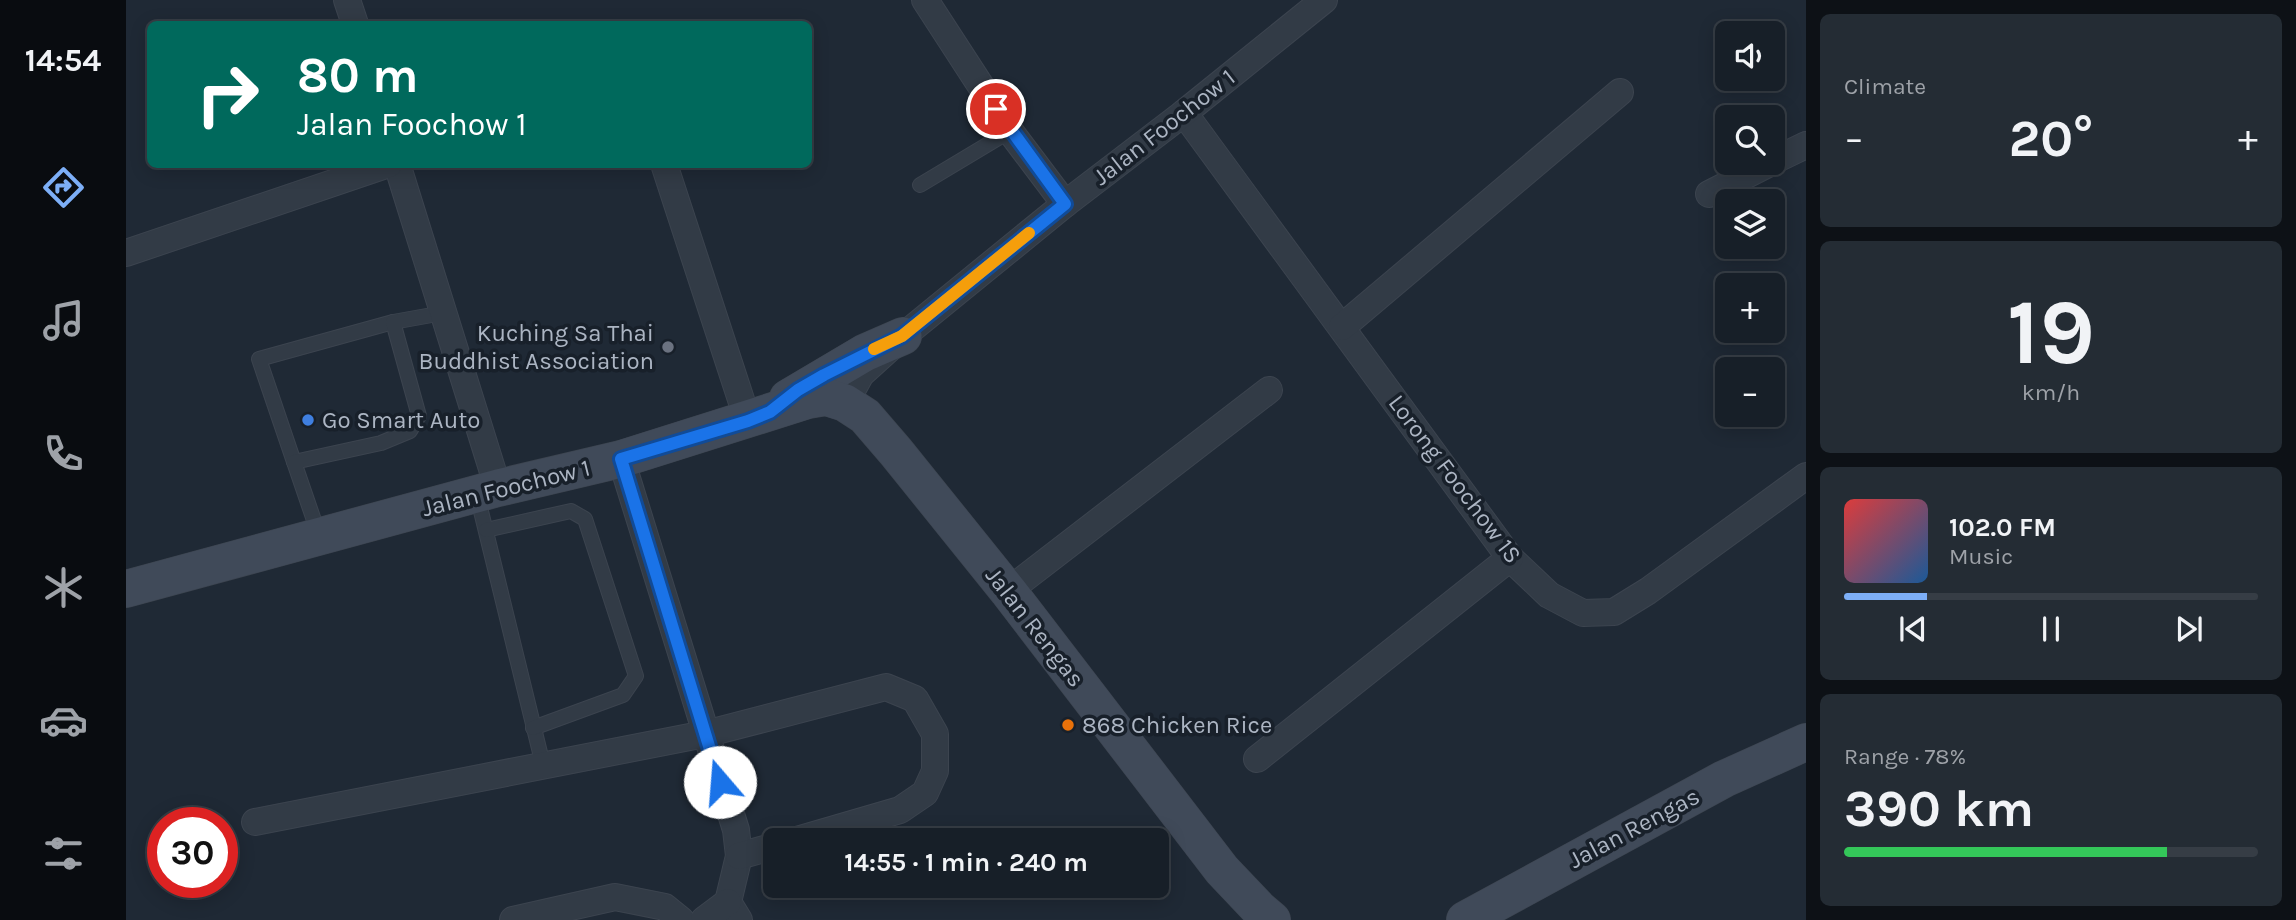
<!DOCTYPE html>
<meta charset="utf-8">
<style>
body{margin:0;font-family:Karla,sans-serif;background:#242c34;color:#f1f3f6;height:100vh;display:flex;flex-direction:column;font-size:26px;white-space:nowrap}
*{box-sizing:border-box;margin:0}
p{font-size:23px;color:#9ea2a8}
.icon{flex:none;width:38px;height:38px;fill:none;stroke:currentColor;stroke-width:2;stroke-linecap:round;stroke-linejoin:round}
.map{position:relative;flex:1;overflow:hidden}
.details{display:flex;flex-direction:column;gap:14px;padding:14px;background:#0d1116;width:490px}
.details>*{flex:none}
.hud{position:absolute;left:21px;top:21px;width:665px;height:147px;border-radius:10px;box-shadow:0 4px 18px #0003,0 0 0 2px #363d45;background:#00695c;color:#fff;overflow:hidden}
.buttons{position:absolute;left:1589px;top:21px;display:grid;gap:14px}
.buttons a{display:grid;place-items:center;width:70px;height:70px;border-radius:10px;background:#171f28;box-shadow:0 4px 18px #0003,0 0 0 2px #363d45;font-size:35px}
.speed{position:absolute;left:21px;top:807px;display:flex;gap:14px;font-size:35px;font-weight:700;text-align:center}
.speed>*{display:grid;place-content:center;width:91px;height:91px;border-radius:50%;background:#171f28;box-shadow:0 4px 18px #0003,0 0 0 2px #363d45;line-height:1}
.speed .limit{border:10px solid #d22;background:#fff;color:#111}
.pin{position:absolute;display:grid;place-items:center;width:60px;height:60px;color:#fff;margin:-30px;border:4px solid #fff;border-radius:50%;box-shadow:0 2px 7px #0007}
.me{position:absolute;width:77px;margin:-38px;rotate:342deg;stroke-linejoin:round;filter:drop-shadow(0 0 5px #0008)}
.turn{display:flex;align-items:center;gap:24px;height:147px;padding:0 35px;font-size:32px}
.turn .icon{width:91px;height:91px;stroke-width:2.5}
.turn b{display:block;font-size:49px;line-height:60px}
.big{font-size:52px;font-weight:700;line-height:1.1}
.details .tile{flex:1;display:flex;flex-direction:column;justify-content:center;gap:10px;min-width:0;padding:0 24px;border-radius:10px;background:#242c34}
.details .dial{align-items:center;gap:0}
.dial b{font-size:91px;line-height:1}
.song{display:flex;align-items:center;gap:21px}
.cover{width:84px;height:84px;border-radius:10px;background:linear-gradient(135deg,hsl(0 70% 55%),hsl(210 70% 35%))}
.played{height:7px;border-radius:4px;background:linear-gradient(90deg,#7daff7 20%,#363d45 20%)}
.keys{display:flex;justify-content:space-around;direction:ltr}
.heat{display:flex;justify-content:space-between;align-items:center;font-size:38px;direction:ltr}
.charge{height:10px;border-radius:5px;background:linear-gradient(90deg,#34c759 78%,#363d45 0)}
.trip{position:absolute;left:637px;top:828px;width:406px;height:70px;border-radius:10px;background:#171f28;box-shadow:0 4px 18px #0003,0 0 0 2px #363d45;font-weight:700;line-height:70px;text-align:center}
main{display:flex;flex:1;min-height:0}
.dock{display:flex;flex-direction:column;width:126px;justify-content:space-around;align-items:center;background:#090c10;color:#9ea2a8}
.dock .icon{width:49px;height:49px}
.dock .active{color:#7daff7}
.dock b{font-size:32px;color:#f1f3f6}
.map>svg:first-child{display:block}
</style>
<main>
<nav class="dock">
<b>14:54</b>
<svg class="icon active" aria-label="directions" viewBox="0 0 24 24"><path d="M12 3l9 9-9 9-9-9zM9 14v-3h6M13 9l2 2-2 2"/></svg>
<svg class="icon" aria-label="music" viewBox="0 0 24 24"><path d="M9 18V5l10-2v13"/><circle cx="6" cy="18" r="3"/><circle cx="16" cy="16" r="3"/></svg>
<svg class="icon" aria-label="phone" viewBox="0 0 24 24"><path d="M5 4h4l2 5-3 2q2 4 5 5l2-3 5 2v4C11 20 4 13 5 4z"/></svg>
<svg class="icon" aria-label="climate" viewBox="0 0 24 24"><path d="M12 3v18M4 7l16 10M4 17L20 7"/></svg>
<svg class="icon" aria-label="car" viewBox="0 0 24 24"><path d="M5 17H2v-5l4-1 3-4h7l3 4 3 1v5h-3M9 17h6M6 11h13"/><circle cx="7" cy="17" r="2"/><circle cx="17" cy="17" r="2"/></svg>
<svg class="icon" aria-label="filters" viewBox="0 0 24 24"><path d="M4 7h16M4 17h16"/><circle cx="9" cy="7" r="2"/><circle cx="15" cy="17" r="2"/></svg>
</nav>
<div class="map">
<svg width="1680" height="920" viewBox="0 0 1680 920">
<rect width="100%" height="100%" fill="#1f2935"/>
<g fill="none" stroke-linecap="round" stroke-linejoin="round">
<g stroke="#3c444f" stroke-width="16">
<g id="lane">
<path d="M794,185L884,131"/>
<path d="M168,462L133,359L267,322"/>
<path d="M351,495L417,765"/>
<path d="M360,530L445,511L459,519L510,676L497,695L407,728"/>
<path d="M193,535L168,462L255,443L284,431L293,416L267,322L317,313"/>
</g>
</g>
<g stroke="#3c444f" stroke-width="28">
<g id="street">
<path d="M221,0L229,24"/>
<path d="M799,0L884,131L939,204"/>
<path d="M1058,113L1384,558L1423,595L1457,613L1488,612L1522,591L1680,476"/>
<path d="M1647,161L1680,145"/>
<path d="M271,164L372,488"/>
<path d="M538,164L622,421"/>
<path d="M1583,194L1644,163"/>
<path d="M0,253L263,164"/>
<path d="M1216,327L1494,92"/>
<path d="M719,403L735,374L777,336L939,204L1058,113L1198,0"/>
<path d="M495,459L610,830L613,856L602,902L613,920"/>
<path d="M882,591L1143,390"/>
<path d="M1131,759L1384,558"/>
<path d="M129,822L579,734L760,687L789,699L809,734V771L799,793L774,810L671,840"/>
<path d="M613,856L649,846"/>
<path d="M387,920L489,897L539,907L555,920"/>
<path d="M578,920L602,902"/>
</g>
</g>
<g stroke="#3c444f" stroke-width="38">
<g id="secondary">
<path d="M662,398L738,353L777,336"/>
<path d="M0,589L372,488L495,459L682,400L700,397L719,403L739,416L770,452L882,591L1096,870L1133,909L1146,920"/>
<path d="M1339,920L1598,779L1680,742"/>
</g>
</g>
<use href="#lane" stroke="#323b46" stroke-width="14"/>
<use href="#street" stroke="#323b46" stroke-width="26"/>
<use href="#secondary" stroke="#404a59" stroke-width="37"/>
</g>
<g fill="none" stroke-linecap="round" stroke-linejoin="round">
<g stroke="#114b97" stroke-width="18">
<path id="route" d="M594,782L495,459L622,421L644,412L672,390L698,375L776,336L939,204L870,109"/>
</g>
<use href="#route" stroke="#1a73e8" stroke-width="12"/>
<path stroke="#f59e0b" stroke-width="12" d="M748,349L776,336L903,233"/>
</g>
<circle fill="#6b7280" stroke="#18202a" stroke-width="2.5" cx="542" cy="347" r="7"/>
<circle fill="#3f7fe0" stroke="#18202a" stroke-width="2.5" cx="182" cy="420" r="7"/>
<circle fill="#e8710a" stroke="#18202a" stroke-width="2.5" cx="942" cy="725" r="7"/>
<g text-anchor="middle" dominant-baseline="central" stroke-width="7" stroke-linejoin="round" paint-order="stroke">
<g font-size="24" fill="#acb5c3" stroke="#18202a">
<text transform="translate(1038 127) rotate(-38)">Jalan Foochow 1</text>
<text transform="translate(1329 479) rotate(53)">Lorong Foochow 1S</text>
<text transform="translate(380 488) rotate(-14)">Jalan Foochow 1</text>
<text transform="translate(909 627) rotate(52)">Jalan Rengas</text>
<text transform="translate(1508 828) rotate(-28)">Jalan Rengas</text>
</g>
<g font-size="24" fill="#acb5c3" stroke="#18202a" text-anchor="start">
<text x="528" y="333" text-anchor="end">Kuching Sa Thai<tspan x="528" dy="28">Buddhist Association</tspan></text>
<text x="196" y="420">Go Smart Auto</text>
<text x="956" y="725">868 Chicken Rice</text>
</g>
</g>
</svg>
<div class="buttons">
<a><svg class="icon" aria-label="sound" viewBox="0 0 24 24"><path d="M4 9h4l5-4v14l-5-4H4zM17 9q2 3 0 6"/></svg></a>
<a><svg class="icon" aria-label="search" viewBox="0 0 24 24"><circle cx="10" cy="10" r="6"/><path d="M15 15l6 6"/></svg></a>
<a><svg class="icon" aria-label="layers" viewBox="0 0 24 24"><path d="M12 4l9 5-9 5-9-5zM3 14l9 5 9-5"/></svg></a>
<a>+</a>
<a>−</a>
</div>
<div class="speed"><div class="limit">30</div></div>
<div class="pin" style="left:870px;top:109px;background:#d93025"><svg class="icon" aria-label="arrive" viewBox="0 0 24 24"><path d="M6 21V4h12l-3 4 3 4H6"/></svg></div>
<svg class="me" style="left:594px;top:782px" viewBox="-20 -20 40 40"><circle r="19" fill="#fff"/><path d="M0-13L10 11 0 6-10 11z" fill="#1a73e8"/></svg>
<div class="trip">14:55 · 1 min · 240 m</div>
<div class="hud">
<div class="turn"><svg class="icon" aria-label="right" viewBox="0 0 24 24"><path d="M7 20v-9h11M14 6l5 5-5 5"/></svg><div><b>80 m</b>Jalan Foochow 1</div></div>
</div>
</div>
<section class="details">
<div class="tile"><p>Climate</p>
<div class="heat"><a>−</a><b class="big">20°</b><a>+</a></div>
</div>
<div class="tile dial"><b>19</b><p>km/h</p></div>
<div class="tile">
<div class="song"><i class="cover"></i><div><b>102.0 FM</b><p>Music</p></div></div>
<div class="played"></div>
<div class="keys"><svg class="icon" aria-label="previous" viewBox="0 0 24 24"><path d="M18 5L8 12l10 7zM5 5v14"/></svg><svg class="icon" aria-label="pause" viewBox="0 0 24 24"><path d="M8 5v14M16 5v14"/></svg><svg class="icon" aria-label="next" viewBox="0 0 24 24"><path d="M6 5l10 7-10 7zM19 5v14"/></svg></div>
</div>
<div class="tile"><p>Range · 78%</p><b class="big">390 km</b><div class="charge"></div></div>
</section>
</main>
